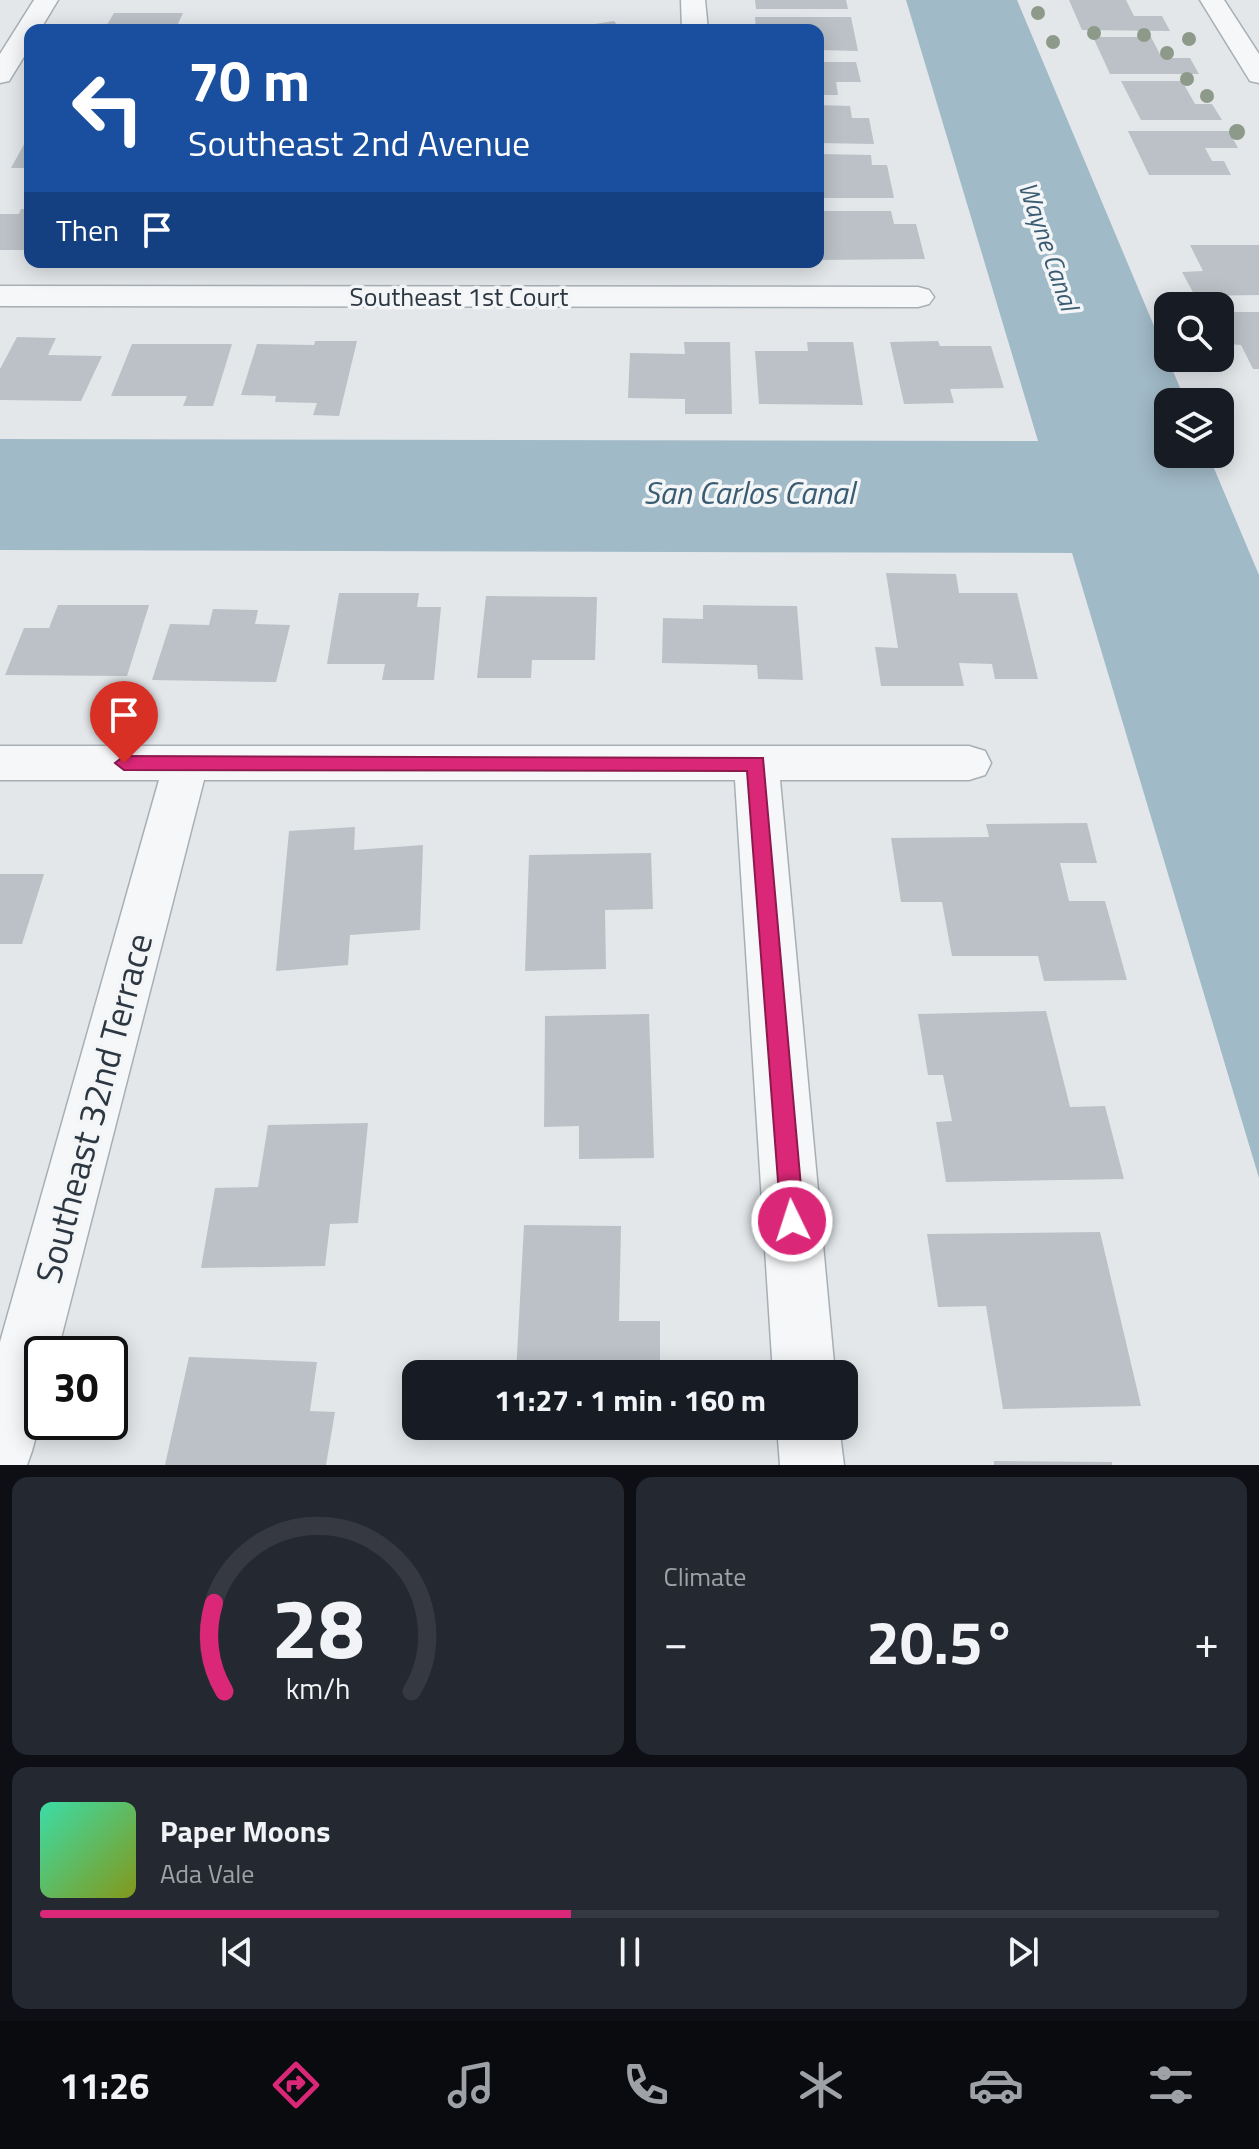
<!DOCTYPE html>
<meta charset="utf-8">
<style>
body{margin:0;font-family:"Titillium Web",sans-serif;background:#242831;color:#f1f3f6;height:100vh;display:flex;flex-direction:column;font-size:30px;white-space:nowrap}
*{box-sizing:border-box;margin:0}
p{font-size:26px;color:#9ea1a6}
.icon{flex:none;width:44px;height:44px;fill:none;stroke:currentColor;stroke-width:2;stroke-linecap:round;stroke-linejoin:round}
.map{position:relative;height:1465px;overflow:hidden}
.side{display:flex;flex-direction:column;gap:12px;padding:12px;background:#0d0f14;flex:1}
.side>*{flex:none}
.guide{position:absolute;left:24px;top:24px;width:800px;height:244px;border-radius:16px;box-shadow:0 4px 20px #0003;background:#1a4fa0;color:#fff;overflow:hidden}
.tools{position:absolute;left:1154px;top:292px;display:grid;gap:16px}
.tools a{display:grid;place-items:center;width:80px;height:80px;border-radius:16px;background:#171b24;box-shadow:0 4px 20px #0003;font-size:40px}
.speed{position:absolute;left:24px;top:1336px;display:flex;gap:16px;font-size:40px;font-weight:700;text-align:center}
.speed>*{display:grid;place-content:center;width:104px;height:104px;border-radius:50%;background:#171b24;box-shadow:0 4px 20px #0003;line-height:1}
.speed .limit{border:4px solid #111;border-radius:12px;background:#fff;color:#111}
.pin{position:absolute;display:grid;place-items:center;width:68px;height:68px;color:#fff;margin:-82px -34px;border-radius:50% 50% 50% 0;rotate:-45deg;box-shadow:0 0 8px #0007}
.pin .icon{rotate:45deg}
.me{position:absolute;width:88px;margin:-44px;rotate:356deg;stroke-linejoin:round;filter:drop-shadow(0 0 6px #0008)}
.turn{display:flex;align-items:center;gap:28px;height:168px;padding:0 32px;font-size:36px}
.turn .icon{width:104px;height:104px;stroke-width:2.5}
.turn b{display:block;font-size:56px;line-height:68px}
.then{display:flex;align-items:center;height:76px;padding:0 32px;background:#0003;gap:16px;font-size:30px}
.big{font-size:60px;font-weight:700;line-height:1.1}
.side .card{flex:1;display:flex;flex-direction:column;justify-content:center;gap:12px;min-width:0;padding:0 28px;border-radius:16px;background:#242831}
.side .dial{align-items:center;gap:0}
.dial svg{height:208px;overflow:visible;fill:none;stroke:#363941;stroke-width:7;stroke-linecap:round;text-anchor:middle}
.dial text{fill:#f1f3f6;stroke:none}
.song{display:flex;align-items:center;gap:24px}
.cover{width:96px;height:96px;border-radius:12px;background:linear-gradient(135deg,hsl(160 70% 55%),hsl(70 70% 35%))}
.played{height:8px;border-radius:4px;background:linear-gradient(90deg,#db2777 45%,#363941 45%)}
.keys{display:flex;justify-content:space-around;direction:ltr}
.heat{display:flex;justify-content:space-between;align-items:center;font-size:44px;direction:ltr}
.side .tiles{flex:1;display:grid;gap:12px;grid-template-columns:1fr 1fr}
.card:last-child{grid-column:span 2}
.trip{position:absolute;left:402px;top:1360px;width:456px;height:80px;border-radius:16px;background:#171b24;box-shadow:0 4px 20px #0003;font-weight:700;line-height:80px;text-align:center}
.tab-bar{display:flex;height:128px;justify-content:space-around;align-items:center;background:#090b0e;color:#9ea1a6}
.tab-bar .icon{width:56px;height:56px}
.tab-bar .selected{color:#db2777}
.tab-bar b{font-size:36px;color:#f1f3f6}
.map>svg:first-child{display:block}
</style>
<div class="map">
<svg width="1259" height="1465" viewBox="0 0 1259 1465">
<rect width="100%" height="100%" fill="#e3e7ea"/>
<path fill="#a1bac7" d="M906,0H1017L1186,402H1168V454H1208L1259,575V1178L1072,553L0,550V439L1038,441Z"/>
<g fill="#bbc1c6">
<path d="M755,0H846L848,9H756Z"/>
<path d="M1069,0H1126L1134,16H1162L1170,31L1082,30Z"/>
<path d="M114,13H183L175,30H104Z"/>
<path d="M755,17H851L858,51L818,50V30H756Z"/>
<path d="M614,21L621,30H569V28Z"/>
<path d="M1093,37H1151L1162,58H1190L1199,74H1110Z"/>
<path d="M818,62H856L861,82H836L838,95H818Z"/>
<path d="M1121,81H1182L1195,104H1212L1222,120H1141Z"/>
<path d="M818,105L850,106L852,118H869L874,144L818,143Z"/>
<path d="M1128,131H1229L1238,148H1205L1212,161H1224L1231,175H1149Z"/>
<path d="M28,137L30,168H11Z"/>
<path d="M818,154L871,155L872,165H887L894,198H818Z"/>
<path d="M21,209H30V250H0V214H19Z"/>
<path d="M818,211H891L894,224H916L925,259L818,260Z"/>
<path d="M1190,245H1259V295L1195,296L1182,272L1203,271Z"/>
<path d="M1220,312H1259V369H1253L1241,345L1227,344L1220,329Z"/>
<path d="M17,337L56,338L48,355L102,356L81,401L0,400V369Z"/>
<path d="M315,341H357L339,416L313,415L317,403L275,402L276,396L241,395L257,344L314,345Z"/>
<path d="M938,341L940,346H991L1004,388L950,389L954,403L904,404L890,342Z"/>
<path d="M684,342H730L732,414H685V399L628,398L630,353L685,354Z"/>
<path d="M807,342H853L863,405L759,404L755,351H808Z"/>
<path d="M132,344H232L213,406H183L187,396H111Z"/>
<path d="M886,573L956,574L959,593H1017L1038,679H995L992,664L959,663L964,686H881L875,647L898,648Z"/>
<path d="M339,593H419L417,607H441L434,680H382L385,664H327Z"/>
<path d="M486,596L597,597L595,660H532L531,678H477Z"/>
<path d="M58,605H149L127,676L5,675L24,628H49Z"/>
<path d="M703,605L797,606L803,680L758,679L757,665L662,663L663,618L703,619Z"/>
<path d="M213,609L258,610L255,624L290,625L276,682L152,680L170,624L209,625Z"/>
<path d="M1087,823L1097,863H1060L1069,901H1105L1127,980L1044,981L1038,956H952L942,902H901L891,838L989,837L986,824Z"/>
<path d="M355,827L354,850L423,845L420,930L350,935L348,965L276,971L289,831Z"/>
<path d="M651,853L653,909L605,910L606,969L525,971L529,855Z"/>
<path d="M0,874H44L22,944H0Z"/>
<path d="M1046,1011L1070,1107L1105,1106L1124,1179L946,1182L936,1122L952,1121L943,1075H928L918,1014Z"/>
<path d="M649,1014L654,1158L579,1159V1126L544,1127L545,1016Z"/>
<path d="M368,1123L358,1223L330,1224L325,1266L201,1268L215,1188L258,1187L268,1125Z"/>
<path d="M524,1225L621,1226L619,1321H660V1374H516Z"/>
<path d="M1100,1232L1141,1406L1003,1409L986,1306L938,1307L927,1234Z"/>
<path d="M189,1357L317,1362L310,1411L335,1412L326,1465H165Z"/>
<path d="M994,1461L1112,1462V1465H994Z"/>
</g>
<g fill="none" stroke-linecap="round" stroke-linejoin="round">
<g stroke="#a8afb4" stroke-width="3">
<g id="minor">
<path d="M34,0H58L40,30H30V47L9,81L0,83V54Z"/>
<path d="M681,0H705L708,30H682Z"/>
<path d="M1200,0H1224L1259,54V83L1250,81Z"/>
<path d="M0,286L918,287L929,290L934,297L929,304L918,307L0,306Z"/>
<path d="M0,746H969L985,751L991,763L985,775L969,780H780L835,1374H773L735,780H204L57,1354H42C42,1393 42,1428 27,1465H0V1342L159,780H0Z"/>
<path d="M777,1426H839L844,1465H780Z"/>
</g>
</g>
<use href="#minor" fill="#f5f7f8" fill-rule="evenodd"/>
</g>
<g fill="#8d9a8a">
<circle cx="1038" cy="13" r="7"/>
<circle cx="1094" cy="33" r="7"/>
<circle cx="1144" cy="35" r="7"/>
<circle cx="1189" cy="39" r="7"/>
<circle cx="1053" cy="42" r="7"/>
<circle cx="1167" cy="53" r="7"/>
<circle cx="1187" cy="79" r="7"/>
<circle cx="1207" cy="96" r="7"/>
<circle cx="1237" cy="132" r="8"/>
</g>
<path fill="#db2777" stroke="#8e194d" stroke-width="2" d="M124,756L763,758L804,1221L801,1230L792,1233L784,1230L781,1221L747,771L124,770L115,763Z"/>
<g text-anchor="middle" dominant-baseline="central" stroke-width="7" stroke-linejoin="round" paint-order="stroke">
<g font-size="26" font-style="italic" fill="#395c72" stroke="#f3f5f7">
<text transform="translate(1049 246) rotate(71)">Wayne Canal</text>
</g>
<g font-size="26" fill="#2c3741" stroke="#f3f5f7">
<text x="459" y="296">Southeast 1st Court</text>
</g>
<g font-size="32" font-style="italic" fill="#395c72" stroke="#f3f5f7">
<text x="749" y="492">San Carlos Canal</text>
</g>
<g font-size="36" fill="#2c3741" stroke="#f3f5f7">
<text transform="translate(93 1108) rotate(-75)">Southeast 32nd Terrace</text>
</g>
</g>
</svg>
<div class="tools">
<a><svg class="icon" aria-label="search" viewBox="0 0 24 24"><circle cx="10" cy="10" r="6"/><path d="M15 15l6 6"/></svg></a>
<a><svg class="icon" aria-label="layers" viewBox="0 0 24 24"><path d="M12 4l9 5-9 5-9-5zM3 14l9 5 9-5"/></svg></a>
</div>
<div class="speed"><div class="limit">30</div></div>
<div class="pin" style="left:124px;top:763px;background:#d93025"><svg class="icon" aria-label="arrive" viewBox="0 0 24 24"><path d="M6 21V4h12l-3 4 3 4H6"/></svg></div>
<svg class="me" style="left:792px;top:1221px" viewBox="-20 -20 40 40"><circle r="17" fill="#db2777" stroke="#fff" stroke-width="3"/><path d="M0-11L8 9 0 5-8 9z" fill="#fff"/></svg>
<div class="trip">11:27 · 1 min · 160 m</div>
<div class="guide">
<div class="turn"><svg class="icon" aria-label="left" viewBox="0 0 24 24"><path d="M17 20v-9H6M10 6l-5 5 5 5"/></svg><div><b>70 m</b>Southeast 2nd Avenue</div></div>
<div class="then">Then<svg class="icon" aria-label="arrive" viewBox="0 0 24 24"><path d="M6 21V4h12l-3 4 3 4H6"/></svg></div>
</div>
</div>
<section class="side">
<div class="tiles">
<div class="card dial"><svg viewBox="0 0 100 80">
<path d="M14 69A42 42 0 1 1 86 69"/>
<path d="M14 69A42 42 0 0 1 10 35" stroke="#db2777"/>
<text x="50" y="56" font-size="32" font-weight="700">28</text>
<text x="50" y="72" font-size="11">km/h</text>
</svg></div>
<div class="card"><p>Climate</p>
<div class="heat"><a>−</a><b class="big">20.5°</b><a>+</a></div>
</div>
<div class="card">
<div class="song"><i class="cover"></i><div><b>Paper Moons</b><p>Ada Vale</p></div></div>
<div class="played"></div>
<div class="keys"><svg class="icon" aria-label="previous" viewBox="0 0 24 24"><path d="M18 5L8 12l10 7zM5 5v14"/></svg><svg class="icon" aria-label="pause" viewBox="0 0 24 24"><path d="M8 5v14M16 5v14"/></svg><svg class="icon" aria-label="next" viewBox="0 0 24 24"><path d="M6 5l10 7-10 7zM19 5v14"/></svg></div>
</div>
</div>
</section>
<nav class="tab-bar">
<b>11:26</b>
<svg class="icon selected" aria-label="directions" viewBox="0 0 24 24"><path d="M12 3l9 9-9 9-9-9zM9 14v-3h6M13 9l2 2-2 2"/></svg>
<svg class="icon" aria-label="music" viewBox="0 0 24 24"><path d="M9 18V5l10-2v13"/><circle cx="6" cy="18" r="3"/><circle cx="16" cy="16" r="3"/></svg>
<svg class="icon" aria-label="phone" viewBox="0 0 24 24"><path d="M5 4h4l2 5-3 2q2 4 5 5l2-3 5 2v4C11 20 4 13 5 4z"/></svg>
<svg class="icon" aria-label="climate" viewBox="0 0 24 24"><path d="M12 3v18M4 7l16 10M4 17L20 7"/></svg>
<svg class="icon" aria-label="car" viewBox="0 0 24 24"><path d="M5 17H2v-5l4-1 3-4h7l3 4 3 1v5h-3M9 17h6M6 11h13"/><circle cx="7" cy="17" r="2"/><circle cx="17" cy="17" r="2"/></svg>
<svg class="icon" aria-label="filters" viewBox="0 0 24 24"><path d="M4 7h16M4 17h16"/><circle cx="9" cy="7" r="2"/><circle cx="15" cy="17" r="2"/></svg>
</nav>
